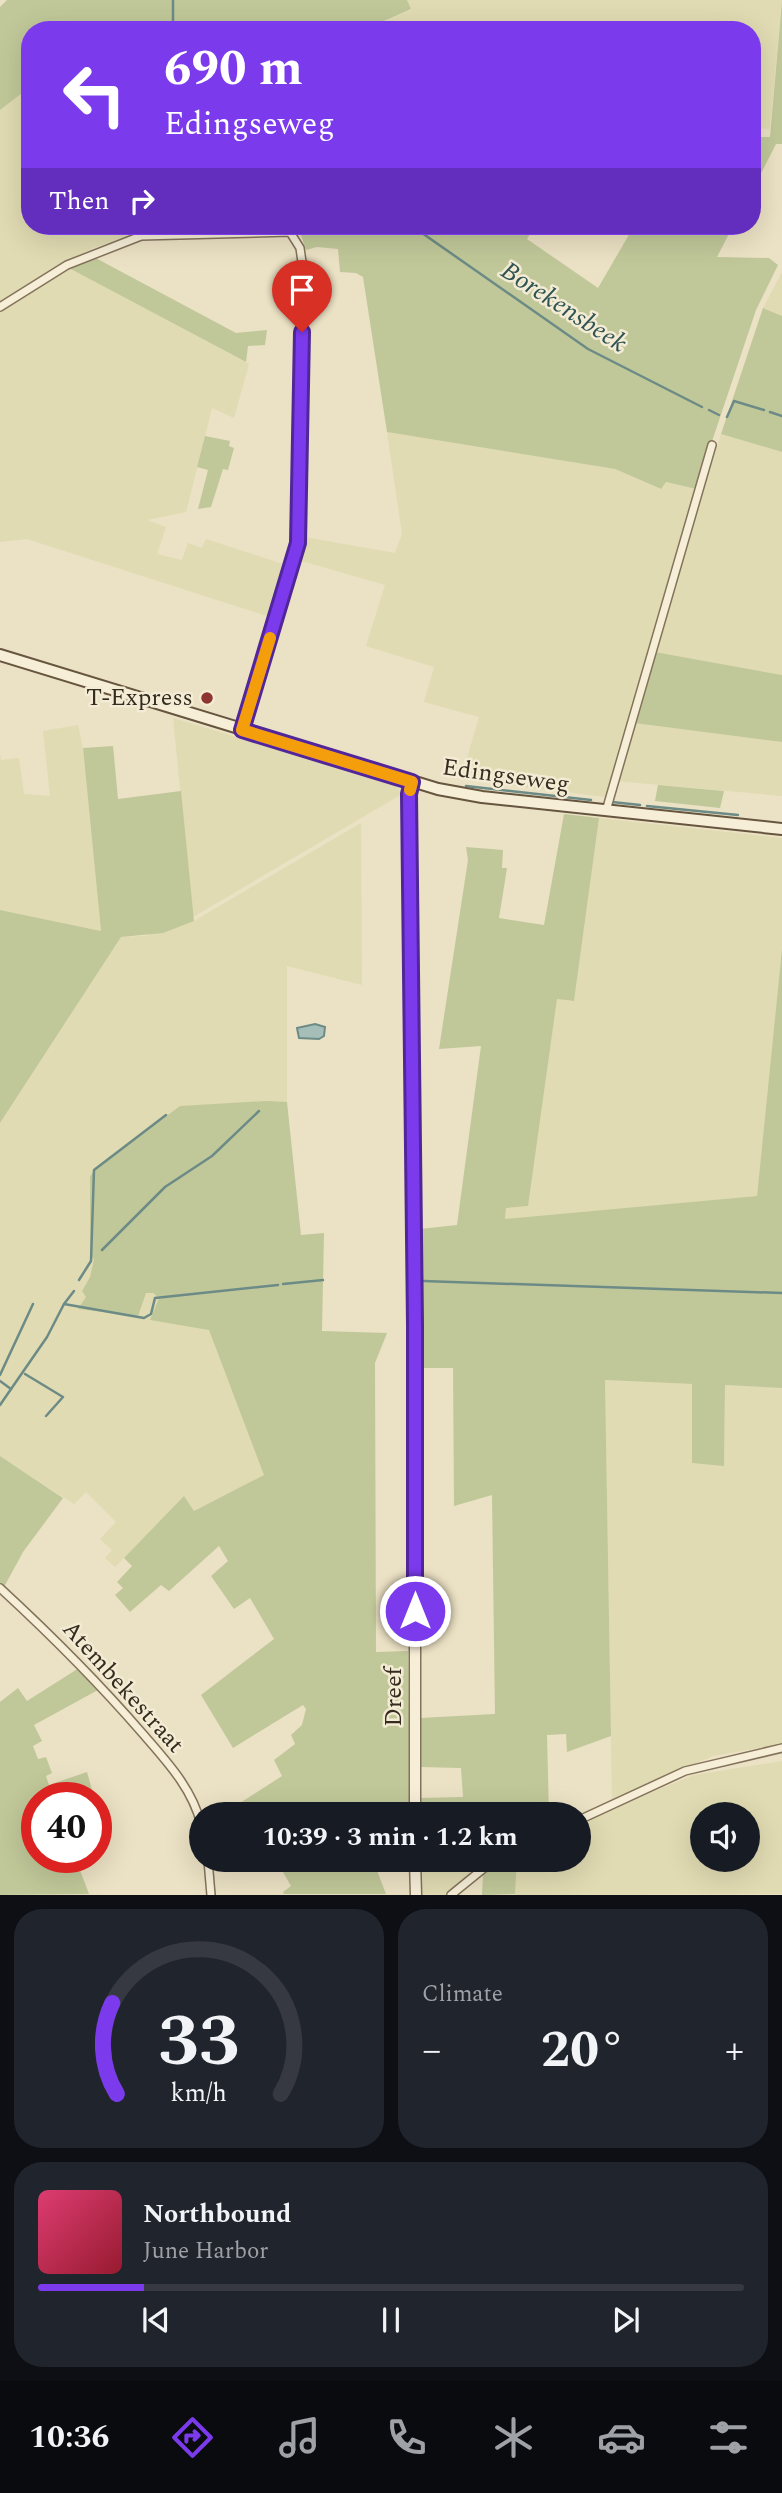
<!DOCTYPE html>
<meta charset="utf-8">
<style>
body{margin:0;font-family:Spectral,serif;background:#20242c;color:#f1f3f6;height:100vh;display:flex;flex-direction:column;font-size:26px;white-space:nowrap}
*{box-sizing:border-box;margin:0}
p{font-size:23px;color:#9ea1a6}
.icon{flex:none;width:38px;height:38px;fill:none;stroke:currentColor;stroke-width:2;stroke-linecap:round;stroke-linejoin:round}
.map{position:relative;height:1895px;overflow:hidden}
.sheet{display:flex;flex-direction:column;gap:14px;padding:14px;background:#0d0f14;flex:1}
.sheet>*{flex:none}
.top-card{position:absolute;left:21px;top:21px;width:740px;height:214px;border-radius:28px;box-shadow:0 7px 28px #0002;background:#7c3aed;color:#fff;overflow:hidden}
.buttons{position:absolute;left:690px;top:1802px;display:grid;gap:14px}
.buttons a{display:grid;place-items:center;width:70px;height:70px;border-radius:50%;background:#171b24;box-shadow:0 7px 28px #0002;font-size:35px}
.speed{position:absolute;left:21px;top:1782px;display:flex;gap:14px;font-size:35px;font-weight:700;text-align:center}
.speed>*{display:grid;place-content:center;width:91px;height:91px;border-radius:50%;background:#171b24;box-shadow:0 7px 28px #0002;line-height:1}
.speed .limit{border:10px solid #d22;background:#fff;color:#111}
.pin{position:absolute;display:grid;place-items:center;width:60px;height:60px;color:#fff;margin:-72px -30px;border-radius:50% 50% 50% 0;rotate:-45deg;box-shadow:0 0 7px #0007}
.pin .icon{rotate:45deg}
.me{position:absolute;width:77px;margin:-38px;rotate:0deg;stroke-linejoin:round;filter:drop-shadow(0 0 5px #0008)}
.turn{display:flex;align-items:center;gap:24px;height:147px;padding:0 28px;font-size:32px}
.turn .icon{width:91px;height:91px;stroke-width:2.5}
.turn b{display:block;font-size:49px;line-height:60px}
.then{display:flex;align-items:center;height:66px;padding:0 28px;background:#0003;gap:14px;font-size:26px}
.big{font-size:52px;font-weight:700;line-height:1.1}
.sheet .card{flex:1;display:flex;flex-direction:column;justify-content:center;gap:10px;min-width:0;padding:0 24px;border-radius:28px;background:#20242c}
.sheet .dial{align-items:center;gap:0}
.dial svg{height:182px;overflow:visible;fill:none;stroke:#363941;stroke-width:7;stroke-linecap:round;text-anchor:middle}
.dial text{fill:#f1f3f6;stroke:none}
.song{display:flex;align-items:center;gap:21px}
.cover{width:84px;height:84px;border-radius:10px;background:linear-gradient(135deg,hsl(340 70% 55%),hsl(350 70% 35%))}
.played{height:7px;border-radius:4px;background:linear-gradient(90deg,#7c3aed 15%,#363941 15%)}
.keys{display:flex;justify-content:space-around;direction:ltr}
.heat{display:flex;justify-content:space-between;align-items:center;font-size:38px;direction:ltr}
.sheet .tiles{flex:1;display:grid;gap:14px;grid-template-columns:1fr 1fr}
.card:last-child{grid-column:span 2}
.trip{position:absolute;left:189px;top:1802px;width:402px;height:70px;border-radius:35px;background:#171b24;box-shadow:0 7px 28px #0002;font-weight:700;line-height:70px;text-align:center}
.tabs{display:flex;height:112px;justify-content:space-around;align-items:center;background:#090b0e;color:#9ea1a6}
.tabs .icon{width:49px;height:49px}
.tabs .selected{color:#7c3aed}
.tabs b{font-size:32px;color:#f1f3f6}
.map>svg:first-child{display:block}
</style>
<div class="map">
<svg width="782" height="1895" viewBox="0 0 782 1895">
<rect width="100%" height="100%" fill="#ebe1c4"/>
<g fill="#e0dbb2" fill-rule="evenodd">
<path d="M407,0H782L770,129L753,128L752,30H364L411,10Z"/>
<path d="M30,87V226H137L140,233L93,248L65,262L0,303V110Z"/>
<path d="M67,267L249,364L234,418L212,408L186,512L147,520L166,527L157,554L182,560L188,543L202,548L206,539L286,565L270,617L27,539L0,542V310Z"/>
<path d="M782,272V316L763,308Z"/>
<path d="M387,432L615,469L660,489L665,482L696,489L605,797L461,779L479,717L424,702L434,667L366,646L385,585L298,560L304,537L395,553L402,534Z"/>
<path d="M721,434L782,452V675L655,652Z"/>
<path d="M173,718L394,784L402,794L193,917Z"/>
<path d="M634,723L782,742V796L616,781Z"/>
<path d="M78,725L83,748L101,931L0,910V754L1,760L19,758L24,794L50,796L43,731Z"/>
<path d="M599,818L782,838V949L757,1196L505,1220L506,1208L527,1206L557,999L574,1001Z"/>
<path d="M361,823L362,985L287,966V1102L180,1106L96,1167L90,1175V1257L94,1258L90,1277L82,1291L153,1293L159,1298L151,1320L209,1329L265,1475L194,1511L184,1497L115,1567L105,1558L112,1550L100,1539L116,1522L86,1492L74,1504L0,1456V1123L121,937L144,936L194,921Z"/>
<path d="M605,1380L692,1384V1463L724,1465L725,1385L782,1388V1744L713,1756L612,1800Z"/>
<path d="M782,1761V1894L515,1895L517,1860H579V1826L623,1804L694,1775ZM702,1815H747V1860H702Z"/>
<path d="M420,1860H488L445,1895L421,1894Z"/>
</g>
<g fill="#c0c899">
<path d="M7,0H407L411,9L364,30H30V87L0,110V7Z"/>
<path d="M782,1V144H776L753,189V137H770Z"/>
<path d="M218,226H290L278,230L220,229Z"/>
<path d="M301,226H535L527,239L598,288L634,226H733L717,257L769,258L778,265L756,310L696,489L666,482L661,489L615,469L387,432L363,277L356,273L340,272L338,249L317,247L306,250L299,229Z"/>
<path d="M90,255L236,333L267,330L265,345L248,346L246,362L67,267Z"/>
<path d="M763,308L782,316V452L721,434Z"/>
<path d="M205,436L230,441L229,446L234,448L228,470L223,469L211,507L198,509L208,470L197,467Z"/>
<path d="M655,652L782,675V742L634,723Z"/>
<path d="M113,746L118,799L181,791L194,921L163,933L121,937L0,1123V910L101,931L83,748Z"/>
<path d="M658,785L724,791L720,808L655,801Z"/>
<path d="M564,814L599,818L574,1001L557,999L528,1206L506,1208L505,1219L757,1196L782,949V1388L725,1385L724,1466L692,1463V1384L605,1380L611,1736L567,1752L566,1734L547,1735L549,1815H494L493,1809L456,1815H419L418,1798L463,1797L461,1768L420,1767V1718L495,1714L492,1495L454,1506L453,1368H422L420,1229L457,1225L481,1046L439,1049L468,860L466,847L503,850L502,868H507L499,918L544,925Z"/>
<path d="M266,1101L287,1102L301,1235L324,1233L322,1331L387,1333L375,1363L376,1652L408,1651L410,1814L233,1815L229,1810L282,1776L274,1760L295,1744L291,1735L302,1725L306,1709L303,1705L233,1748L201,1695L274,1639L250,1598L234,1609L211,1576L228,1561L219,1546L169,1591L161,1585L130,1612L115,1595L123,1588L117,1582L132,1566L124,1558L184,1496L194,1511L264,1475L209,1330L150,1320L159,1298L153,1293H146L138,1316L78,1309L86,1297L82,1291L90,1277L94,1259L90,1257V1176L96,1167L180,1106Z"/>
<path d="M0,1456L63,1498L23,1552L4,1587L0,1583Z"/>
<path d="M79,1668L98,1690L34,1725L42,1741L33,1746L38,1759L46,1757L52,1773L46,1776L49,1785L87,1772L94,1797H37V1857H75L89,1894L0,1895V1702L18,1688L27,1701Z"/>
<path d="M276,1860H369L364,1864L367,1871L376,1868L386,1894H284L283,1892L291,1886Z"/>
<path d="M502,1860H517L515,1894L482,1895L483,1873Z"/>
</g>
<path fill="#a6beb8" stroke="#6d8b86" stroke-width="2" d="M315,1024L325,1027L324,1036L319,1039L299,1038L297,1028Z"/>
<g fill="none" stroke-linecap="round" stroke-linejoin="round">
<g stroke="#6d8b86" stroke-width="2.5">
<path d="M173,0V30"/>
<path d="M412,226L588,349L702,407"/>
<path d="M709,410L719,415"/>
<path d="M770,412L782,416"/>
<path d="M727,417L734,401L764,410"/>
<path d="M466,786L591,800"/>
<path d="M612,802L640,805"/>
<path d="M647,806L738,815"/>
<path d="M102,1250L165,1187L212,1156L259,1111"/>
<path d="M79,1280L91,1261L94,1170L166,1115"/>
<path d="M423,1281L782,1293"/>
<path d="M283,1284L323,1280"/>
<path d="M64,1304L74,1291"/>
<path d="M25,1374L63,1397L46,1416"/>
<path d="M0,1375L33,1304"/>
<path d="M0,1381L11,1389"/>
<path d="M0,1405L47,1337L64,1304L144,1318L151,1314L155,1298L278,1285"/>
</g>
<g stroke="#84735c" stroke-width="10">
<g id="minor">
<path d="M0,307L67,265L141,236L290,232L300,248L303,269L298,543L242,730"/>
<path d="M606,811L712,445"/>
<path d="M0,1588C51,1635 98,1682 143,1734C167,1762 192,1788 201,1824"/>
<path d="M579,1820L685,1771L782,1748"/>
<path d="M208,1860L211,1895"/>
<path d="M451,1895L494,1860"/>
</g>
</g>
<g stroke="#84735c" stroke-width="13">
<g id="tertiary">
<path d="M412,782L409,794L415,1325V1815"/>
<path d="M415,1860L416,1895"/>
</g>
</g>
<g stroke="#66553f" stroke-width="14">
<path id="secondary" d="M0,655L438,789L482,797L782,829"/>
</g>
<use href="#minor" stroke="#f6eed7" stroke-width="7"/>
<use href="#tertiary" stroke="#f6eed7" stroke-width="10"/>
<use href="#secondary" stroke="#f6eed7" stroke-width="10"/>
</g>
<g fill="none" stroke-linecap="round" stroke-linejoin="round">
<g stroke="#51269a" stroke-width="18">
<path id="route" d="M302,332L298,543L242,730L412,782L409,794L415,1325V1611"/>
</g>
<use href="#route" stroke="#7c3aed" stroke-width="12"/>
<path stroke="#f59e0b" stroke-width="12" d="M270,638L242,730L412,782L410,790"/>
</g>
<circle fill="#8e3531" stroke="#f3ebd3" stroke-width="2.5" cx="207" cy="698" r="7"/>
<g text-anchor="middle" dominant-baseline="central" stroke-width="5" stroke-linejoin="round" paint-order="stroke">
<g font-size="24" fill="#352b1f" stroke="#f3ebd3" text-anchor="end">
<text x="193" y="698">T-Express</text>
</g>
<g font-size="24" fill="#352b1f" stroke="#f3ebd3">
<text transform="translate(506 776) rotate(8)">Edingseweg</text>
<text transform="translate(123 1687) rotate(48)">Atembekestraat</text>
<text transform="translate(394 1697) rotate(-90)">Dreef</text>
</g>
<g font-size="26" font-style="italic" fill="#2f5453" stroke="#f3ebd3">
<text transform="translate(564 307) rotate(33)">Borekensbeek</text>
</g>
</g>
</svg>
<div class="buttons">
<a><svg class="icon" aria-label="sound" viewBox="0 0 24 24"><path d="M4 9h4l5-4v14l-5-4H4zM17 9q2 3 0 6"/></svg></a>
</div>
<div class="speed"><div class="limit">40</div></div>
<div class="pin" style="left:302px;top:332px;background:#d93025"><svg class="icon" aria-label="arrive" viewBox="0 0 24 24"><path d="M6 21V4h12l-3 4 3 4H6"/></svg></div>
<svg class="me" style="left:415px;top:1611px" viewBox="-20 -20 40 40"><circle r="17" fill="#7c3aed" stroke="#fff" stroke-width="3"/><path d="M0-11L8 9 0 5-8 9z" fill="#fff"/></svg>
<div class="trip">10:39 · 3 min · 1.2 km</div>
<div class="top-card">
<div class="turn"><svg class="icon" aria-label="left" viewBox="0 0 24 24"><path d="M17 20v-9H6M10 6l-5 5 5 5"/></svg><div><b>690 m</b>Edingseweg</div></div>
<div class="then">Then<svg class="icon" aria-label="right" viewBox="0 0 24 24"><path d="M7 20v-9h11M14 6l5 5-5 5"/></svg></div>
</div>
</div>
<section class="sheet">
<div class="tiles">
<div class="card dial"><svg viewBox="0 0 100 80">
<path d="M14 69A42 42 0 1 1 86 69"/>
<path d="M14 69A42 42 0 0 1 12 29" stroke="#7c3aed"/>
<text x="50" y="56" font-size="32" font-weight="700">33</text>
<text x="50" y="72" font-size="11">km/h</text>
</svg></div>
<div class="card"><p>Climate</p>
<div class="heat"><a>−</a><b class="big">20°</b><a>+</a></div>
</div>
<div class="card">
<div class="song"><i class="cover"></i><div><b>Northbound</b><p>June Harbor</p></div></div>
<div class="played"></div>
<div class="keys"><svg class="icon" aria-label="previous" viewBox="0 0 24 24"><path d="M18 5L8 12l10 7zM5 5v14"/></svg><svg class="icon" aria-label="pause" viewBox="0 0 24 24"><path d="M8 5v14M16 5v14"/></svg><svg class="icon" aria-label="next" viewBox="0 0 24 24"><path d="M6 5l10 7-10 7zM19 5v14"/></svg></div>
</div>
</div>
</section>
<nav class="tabs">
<b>10:36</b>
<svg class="icon selected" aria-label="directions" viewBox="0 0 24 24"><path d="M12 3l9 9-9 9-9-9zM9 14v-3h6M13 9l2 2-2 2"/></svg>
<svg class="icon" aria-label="music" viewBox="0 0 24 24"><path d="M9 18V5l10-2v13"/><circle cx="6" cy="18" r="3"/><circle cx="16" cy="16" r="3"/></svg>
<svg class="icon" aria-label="phone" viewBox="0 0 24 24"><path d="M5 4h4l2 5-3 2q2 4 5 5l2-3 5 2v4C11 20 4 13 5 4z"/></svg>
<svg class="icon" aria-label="climate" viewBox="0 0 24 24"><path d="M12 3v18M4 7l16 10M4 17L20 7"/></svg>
<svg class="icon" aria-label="car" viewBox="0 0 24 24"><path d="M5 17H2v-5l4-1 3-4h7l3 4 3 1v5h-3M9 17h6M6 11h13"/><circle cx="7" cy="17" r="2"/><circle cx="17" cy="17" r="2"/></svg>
<svg class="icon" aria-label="filters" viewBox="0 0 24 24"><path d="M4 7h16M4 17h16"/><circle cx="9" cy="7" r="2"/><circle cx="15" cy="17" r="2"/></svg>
</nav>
